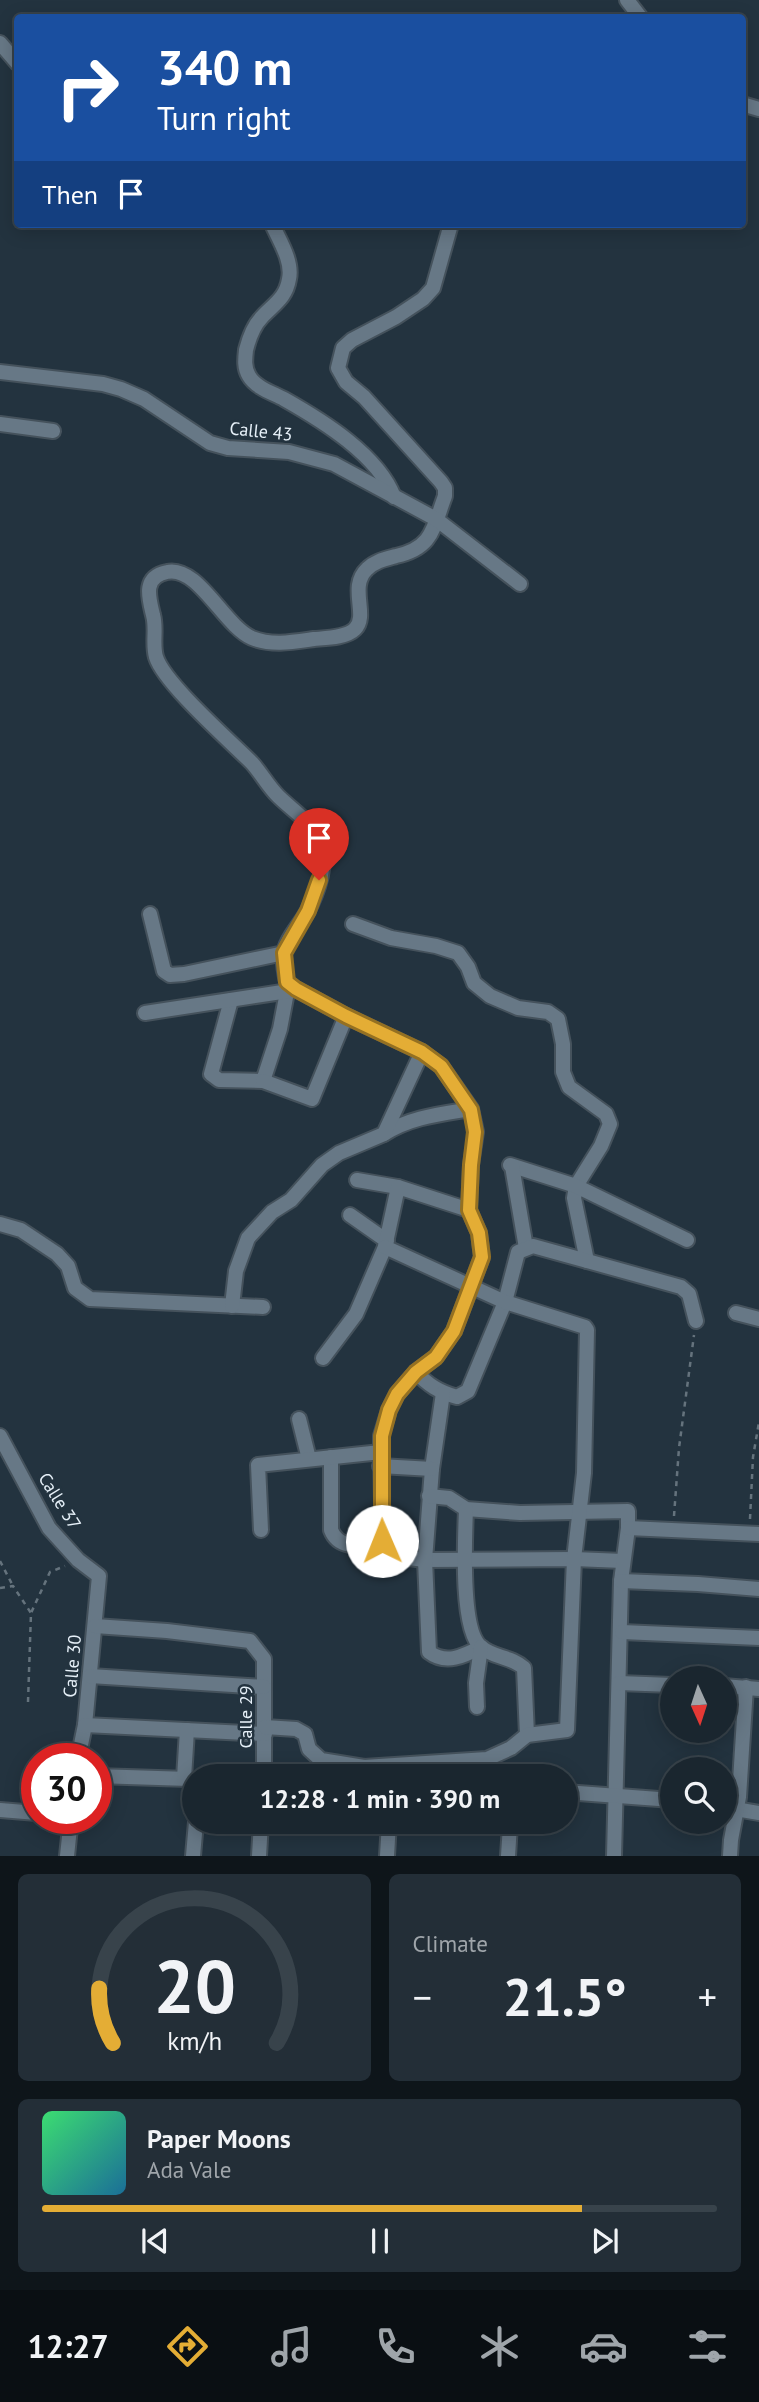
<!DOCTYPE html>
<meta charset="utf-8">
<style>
body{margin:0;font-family:"PT Sans",sans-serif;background:#232e37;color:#f1f3f6;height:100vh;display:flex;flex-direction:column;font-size:26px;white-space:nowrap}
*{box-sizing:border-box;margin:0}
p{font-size:23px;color:#9fa5aa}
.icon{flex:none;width:38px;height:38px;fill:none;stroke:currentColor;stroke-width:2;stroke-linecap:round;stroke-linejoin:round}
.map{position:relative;height:1856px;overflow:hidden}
.panel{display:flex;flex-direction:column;gap:18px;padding:18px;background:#0e151a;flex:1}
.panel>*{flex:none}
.hud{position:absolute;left:14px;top:14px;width:732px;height:214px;border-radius:7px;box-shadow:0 4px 18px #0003,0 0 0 2px #38434b;background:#1a4fa0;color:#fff;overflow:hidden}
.needle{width:46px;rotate:177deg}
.controls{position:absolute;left:660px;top:1666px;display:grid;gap:14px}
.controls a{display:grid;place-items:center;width:77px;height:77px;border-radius:50%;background:#1a262f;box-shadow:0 4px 18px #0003,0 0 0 2px #38434b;font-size:35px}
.speed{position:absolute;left:21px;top:1743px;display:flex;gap:14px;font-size:35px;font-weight:700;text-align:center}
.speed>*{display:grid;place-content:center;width:91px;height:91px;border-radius:50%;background:#1a262f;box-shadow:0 4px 18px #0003,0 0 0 2px #38434b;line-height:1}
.speed .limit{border:10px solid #d22;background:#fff;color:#111}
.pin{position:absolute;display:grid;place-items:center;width:60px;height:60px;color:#fff;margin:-72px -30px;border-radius:50% 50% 50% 0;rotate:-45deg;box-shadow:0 0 7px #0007}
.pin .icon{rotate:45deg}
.me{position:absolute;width:77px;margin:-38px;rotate:359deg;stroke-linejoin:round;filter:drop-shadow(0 0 5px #0008)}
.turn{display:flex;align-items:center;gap:24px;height:147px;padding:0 28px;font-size:32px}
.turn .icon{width:91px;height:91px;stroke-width:2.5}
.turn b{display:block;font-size:49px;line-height:60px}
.then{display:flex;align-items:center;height:66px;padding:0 28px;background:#0003;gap:14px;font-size:26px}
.big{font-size:52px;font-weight:800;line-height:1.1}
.panel .tile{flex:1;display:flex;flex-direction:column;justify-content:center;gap:10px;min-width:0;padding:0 24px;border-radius:10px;background:#232e37}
.panel .dial{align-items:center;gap:0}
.dial svg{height:182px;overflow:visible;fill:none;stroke:#38434b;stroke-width:7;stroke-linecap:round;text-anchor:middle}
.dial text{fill:#f1f3f6;stroke:none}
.song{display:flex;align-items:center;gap:21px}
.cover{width:84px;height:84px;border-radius:10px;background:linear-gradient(135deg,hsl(140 70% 55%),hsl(200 70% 35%))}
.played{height:7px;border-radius:4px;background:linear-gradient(90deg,#e4ad35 80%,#38434b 80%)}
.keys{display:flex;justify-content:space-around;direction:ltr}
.heat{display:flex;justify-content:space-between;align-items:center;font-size:38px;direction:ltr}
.panel .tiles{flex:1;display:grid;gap:18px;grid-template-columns:1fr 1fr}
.tile:last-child{grid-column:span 2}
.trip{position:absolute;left:182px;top:1764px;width:396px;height:70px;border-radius:35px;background:#1a262f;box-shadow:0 4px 18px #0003,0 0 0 2px #38434b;font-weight:800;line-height:70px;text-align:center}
.tab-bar{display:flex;height:112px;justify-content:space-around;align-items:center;background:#0a0f13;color:#9fa5aa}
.tab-bar .icon{width:49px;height:49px}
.tab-bar .current{color:#e4ad35}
.tab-bar b{font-size:32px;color:#f1f3f6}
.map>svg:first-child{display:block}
</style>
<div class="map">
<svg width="759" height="1856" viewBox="0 0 759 1856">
<rect width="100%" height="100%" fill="#23333f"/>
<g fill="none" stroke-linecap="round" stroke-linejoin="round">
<g stroke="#45525c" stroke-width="18">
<g id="minor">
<path d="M627,0L641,18"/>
<path d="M0,43L18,64"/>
<path d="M742,104L759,109"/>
<path d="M272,224C279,240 293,261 289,279C286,298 274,304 262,317C253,326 249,338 246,350C245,359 244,368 249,376C256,388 273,393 284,399C323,421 378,455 394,497"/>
<path d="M451,224L433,288L423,299L396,317L352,340L343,348L338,368L346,382L364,397L441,482L445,488V496C433,528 433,548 396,556C385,559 375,561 367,569C348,587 369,615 355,629C346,638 326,638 314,639C293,642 272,646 252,638C224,626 198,565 167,572C142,577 149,598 153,615C157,629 152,643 156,657C164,683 230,741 252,763C261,773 268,786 278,796C291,809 311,822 319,838C330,859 317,894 306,914C299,926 285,941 284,955C283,964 285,973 287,982L296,989L346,1016L422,1052L441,1066L471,1109L476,1132L471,1165L469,1210L479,1233L482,1257L454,1331L436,1357L416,1372L397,1394L389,1410L381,1436V1452L383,1549L386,1553L392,1556L425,1560L574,1559L623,1561"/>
<path d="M0,372L103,384L121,389L144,399L210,443L228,448L289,452L334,464L436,519L520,584"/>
<path d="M0,424L53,431"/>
<path d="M150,914L164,971L170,975L184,974L284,953"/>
<path d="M353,924L391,938L436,946L458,953L468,967L474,983L490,996L518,1008L548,1012L558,1019L563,1044V1072L569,1087L606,1114L610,1124L601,1146L576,1186L574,1198L587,1261"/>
<path d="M231,1000L211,1074L219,1080L263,1081L280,1029L287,992"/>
<path d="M145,1013L295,990"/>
<path d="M263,1081L312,1099L346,1016"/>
<path d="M384,1134C410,1117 441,1114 471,1109"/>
<path d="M510,1165L576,1186L687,1240"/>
<path d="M512,1166L526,1248"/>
<path d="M357,1180L398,1187"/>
<path d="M350,1215L387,1241"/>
<path d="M0,1224L21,1230L57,1254L68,1266L75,1288L90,1299L263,1307"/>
<path d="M232,1306L236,1271L248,1238L272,1212L291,1200L322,1165L339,1153L384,1134L422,1052"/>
<path d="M736,1313L759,1319"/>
<path d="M323,1358L356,1314L385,1247L398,1187L469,1210"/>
<path d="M416,1372C428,1385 439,1392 457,1397L468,1391L505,1302L518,1252L533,1246L681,1287L689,1294L696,1321"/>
<path d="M443,1393L432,1469L425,1560L429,1652C446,1665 464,1656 481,1647"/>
<path d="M299,1419L309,1459"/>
<path d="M0,1436L49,1528L78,1560L99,1576L85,1725L78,1759"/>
<path d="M331,1457V1530C339,1551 364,1545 382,1544"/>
<path d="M380,1466L432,1469"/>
<path d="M429,1496L449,1498L466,1509L520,1513L628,1511V1528L621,1581L614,1856"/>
<path d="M466,1509C465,1537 460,1630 481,1647C493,1658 511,1656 524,1668L527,1735"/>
<path d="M628,1528L759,1534"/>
<path d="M261,1530L258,1465L381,1452"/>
<path d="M621,1581L698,1584L759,1589"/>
<path d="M95,1626L167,1631L250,1641L264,1659V1776"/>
<path d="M622,1632L759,1638"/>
<path d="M90,1676L264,1687"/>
<path d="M619,1683L672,1685"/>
<path d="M724,1686L759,1689"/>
<path d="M477,1707L476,1683L481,1647"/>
<path d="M85,1725L265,1734"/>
<path d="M265,1727L296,1729L305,1734L309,1749L321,1760L364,1767L487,1759L511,1748L527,1735L567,1730L574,1559L584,1473L587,1330L585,1327L505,1302L385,1247"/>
<path d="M96,1776L189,1779L194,1781"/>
<path d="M184,1778L187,1730"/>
<path d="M565,1792L672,1800"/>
<path d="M724,1807L759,1813"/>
<path d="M0,1810L37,1813"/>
<path d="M448,1822L510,1825"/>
<path d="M67,1856L71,1818"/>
<path d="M193,1856L196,1822"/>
<path d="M259,1856L261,1822"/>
<path d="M387,1856L389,1822"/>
<path d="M508,1856L510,1825L513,1822"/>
<path d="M730,1856L731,1840L739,1797L746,1687"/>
</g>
</g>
<g stroke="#65737d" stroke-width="2.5" stroke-dasharray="5 5" stroke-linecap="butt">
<path d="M674,1516L679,1448L694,1335"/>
<path d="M750,1519L753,1457L759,1422"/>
<path d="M0,1561L13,1586"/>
<path d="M0,1588L13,1586L31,1613"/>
<path d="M28,1702L31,1613L50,1572L65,1566"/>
</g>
<use href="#minor" stroke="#677886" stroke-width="14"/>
</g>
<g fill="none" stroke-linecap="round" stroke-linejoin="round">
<g stroke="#947022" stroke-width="18">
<path id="route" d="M319,880L308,911L284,953L287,982L296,989L346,1016L422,1052L441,1066L471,1110L475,1132L471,1165L469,1210L479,1233L482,1257L454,1331L436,1357L416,1372L397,1394L389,1410L382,1436V1541"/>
</g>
<use href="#route" stroke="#e4ad35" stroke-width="12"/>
</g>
<g text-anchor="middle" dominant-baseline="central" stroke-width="5" stroke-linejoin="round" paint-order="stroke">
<g font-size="18" fill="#e6f0f8" stroke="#23333f">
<text transform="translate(261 431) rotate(6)">Calle 43</text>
<text transform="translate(60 1501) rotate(58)">Calle 37</text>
<text transform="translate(72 1666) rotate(-85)">Calle 30</text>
<text transform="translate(245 1717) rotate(-90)">Calle 29</text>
</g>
</g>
</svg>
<div class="controls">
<a><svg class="needle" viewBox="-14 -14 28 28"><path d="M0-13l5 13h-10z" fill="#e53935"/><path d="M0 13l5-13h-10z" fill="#9fa5aa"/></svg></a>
<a><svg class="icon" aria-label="search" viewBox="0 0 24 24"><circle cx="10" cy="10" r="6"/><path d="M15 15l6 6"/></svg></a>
</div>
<div class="speed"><div class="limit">30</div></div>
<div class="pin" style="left:319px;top:880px;background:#d93025"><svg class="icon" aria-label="arrive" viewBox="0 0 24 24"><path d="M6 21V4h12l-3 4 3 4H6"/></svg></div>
<svg class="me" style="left:382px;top:1541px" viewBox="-20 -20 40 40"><circle r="19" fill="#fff"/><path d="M0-13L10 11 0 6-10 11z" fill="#e4ad35"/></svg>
<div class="trip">12:28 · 1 min · 390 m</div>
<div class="hud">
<div class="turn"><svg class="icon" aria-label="right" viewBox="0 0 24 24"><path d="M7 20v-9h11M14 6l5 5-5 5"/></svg><div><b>340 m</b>Turn right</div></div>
<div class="then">Then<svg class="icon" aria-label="arrive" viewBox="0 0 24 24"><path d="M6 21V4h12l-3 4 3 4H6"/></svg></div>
</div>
</div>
<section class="panel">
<div class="tiles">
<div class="tile dial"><svg viewBox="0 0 100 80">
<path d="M14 69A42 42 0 1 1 86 69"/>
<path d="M14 69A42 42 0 0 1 8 45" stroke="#e4ad35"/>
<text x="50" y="56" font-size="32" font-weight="700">20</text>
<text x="50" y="72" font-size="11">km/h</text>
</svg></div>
<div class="tile"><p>Climate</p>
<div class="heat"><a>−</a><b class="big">21.5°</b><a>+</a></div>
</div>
<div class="tile">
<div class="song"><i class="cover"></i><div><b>Paper Moons</b><p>Ada Vale</p></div></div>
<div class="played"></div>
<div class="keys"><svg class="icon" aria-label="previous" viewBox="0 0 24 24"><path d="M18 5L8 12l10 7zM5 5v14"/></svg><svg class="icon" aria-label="pause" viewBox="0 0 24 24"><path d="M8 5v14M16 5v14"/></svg><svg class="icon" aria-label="next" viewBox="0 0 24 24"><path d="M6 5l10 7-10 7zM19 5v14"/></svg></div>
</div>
</div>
</section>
<nav class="tab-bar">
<b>12:27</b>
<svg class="icon current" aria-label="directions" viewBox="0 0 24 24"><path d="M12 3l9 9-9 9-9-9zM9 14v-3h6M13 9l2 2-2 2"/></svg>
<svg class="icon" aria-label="music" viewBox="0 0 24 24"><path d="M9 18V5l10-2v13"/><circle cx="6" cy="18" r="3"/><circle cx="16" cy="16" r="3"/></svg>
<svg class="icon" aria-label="phone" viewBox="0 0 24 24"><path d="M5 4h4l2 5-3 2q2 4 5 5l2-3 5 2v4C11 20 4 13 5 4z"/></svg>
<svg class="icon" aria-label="climate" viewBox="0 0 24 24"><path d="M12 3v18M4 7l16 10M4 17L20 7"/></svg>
<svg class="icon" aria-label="car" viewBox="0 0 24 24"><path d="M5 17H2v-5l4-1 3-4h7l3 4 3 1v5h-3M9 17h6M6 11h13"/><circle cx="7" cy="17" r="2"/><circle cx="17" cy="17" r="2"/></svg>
<svg class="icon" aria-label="filters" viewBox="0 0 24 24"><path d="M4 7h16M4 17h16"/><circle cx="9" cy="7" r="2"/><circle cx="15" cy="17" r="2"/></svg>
</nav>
